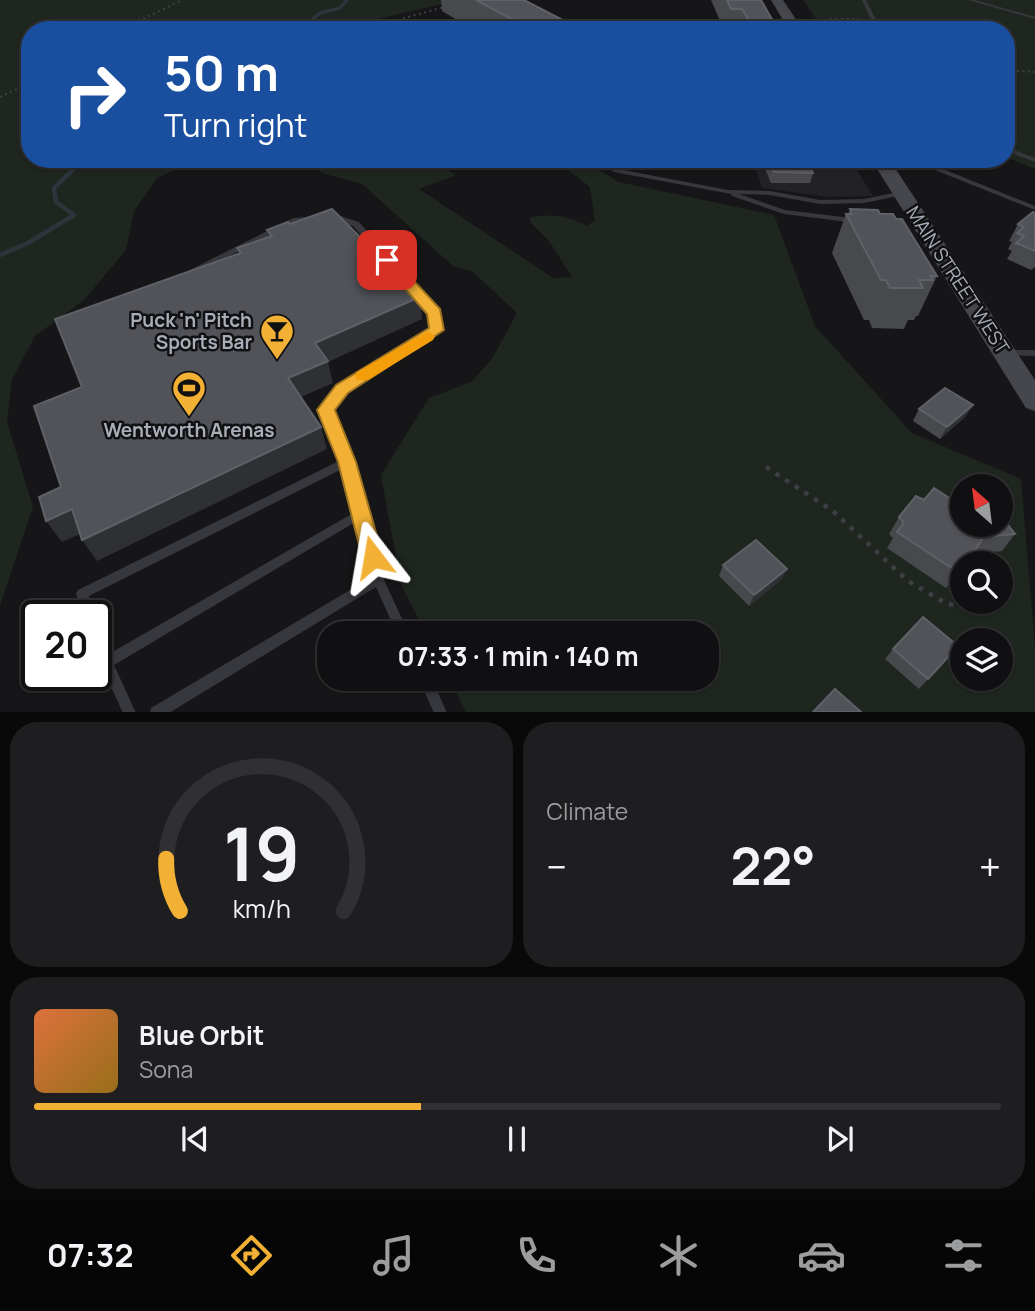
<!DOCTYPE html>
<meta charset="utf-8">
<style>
body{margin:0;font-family:Manrope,sans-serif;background:#1e1e20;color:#f1f3f6;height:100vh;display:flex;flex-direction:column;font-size:26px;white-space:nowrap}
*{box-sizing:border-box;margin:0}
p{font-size:23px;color:#9c9d9f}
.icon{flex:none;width:38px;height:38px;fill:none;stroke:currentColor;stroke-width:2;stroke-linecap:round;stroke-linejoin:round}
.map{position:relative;height:712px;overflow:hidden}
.side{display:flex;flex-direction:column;gap:10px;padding:10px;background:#09090a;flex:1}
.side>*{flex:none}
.banner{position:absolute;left:21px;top:21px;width:994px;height:147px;border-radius:28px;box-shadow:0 2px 5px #0004,0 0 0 2px #303032;background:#1a4fa0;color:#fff;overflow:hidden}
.needle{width:46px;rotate:332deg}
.buttons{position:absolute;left:950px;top:474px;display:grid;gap:14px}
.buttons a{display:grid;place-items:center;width:63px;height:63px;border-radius:50%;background:#101012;box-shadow:0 2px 5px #0004,0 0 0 2px #303032;font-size:35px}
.speed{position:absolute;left:21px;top:600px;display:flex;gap:14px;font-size:35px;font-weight:700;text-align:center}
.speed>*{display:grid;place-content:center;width:91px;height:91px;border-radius:50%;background:#101012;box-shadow:0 2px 5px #0004,0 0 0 2px #303032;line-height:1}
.speed .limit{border:4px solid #111;border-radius:10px;background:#fff;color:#111}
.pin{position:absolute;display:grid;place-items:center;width:60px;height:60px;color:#fff;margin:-30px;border-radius:14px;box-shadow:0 4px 10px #0006}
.me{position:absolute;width:77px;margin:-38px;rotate:346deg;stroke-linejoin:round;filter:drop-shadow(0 0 5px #0008)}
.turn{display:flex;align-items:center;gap:24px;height:147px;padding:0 28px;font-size:32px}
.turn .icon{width:91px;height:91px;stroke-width:2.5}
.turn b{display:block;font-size:49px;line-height:60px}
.big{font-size:52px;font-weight:700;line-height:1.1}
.side .card{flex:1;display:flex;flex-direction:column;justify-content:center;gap:10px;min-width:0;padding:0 24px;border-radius:28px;background:#1e1e20}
.side .dial{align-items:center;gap:0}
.dial svg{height:182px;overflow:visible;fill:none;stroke:#303032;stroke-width:7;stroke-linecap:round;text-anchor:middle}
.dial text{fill:#f1f3f6;stroke:none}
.song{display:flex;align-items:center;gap:21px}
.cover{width:84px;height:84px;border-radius:10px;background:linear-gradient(135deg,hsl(20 70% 55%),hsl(40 70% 35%))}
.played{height:7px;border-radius:4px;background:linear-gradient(90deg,#f2b134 40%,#303032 40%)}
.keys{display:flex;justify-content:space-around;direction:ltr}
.heat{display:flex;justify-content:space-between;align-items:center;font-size:38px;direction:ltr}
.side .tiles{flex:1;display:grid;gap:10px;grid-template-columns:1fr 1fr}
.card:last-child{grid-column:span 2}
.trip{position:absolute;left:317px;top:621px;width:402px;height:70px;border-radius:28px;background:#101012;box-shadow:0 2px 5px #0004,0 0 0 2px #303032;font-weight:700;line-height:70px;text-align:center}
.menu{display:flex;height:112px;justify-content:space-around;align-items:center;background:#060607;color:#9c9d9f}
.menu .icon{width:49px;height:49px}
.menu .active{color:#f2b134}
.menu b{font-size:32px;color:#f1f3f6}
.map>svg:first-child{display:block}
</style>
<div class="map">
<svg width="1035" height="713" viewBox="0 0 1035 713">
<rect width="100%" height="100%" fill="#161618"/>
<path fill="#222225" d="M753,159H850L873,196L827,197L762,188Z"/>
<g fill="#1e261f" fill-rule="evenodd">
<path d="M0,0H460L360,23L371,30H30V159H198L157,178L134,211L126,250L84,300L35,336L12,380L7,422L33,507L0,606Z"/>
<path d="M803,0H1035V169L1006,157V30H824Z"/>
<path d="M293,159H429L456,175L419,189L553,278L572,277L549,241L530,222V218C549,213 570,216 587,226L595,220L590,187L554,159H581L619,182L774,215L815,326L912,433L1021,479L1035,647V712H466L449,679H707V634L426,633L401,585L381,475L429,398L471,382L492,359L517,313L473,272L453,266L362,184L326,174ZM962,486H1001V525H962ZM962,564H1001V602H962ZM962,640H1001V679H962Z"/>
</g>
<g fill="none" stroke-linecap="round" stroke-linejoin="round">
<path stroke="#2c353c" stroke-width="3.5" d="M299,30L320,13L340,8L347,0"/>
<path stroke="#2c353c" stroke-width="4.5" d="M0,255L28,243L74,215L56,202L54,188L79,164L80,159"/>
<g stroke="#3d3f44" stroke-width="2" stroke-dasharray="2 3.5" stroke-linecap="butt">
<path d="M830,19H860"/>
<path d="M387,23L444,7"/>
<path d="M577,28L610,30"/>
<path d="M95,30L145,18L182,0"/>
<path d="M1006,70L1035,72"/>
<path d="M0,97L30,83"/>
</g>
<path stroke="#3d3f44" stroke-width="2.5" stroke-dasharray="2.5 4.5" stroke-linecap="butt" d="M666,162L693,159"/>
<path stroke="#3d3f44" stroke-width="4.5" stroke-dasharray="4.5 7" stroke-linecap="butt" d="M766,467L833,511L908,581L947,604L985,609"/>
<g fill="#37383d" fill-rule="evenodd">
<path d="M862,0H866L881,30H876Z"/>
<path d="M968,0H975L1035,17V19Z"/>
<path d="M1006,147L1035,158V162L1006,151Z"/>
<path d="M593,159H601L618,169L728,190L770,191L820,200L864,199L903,191L906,193L903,195L864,203L820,204L770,195L739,194L785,210L859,219L860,221L856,223L784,214L732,196L731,194L614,172Z"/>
<path d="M883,161L928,163L1035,206V210L925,166L881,164V162Z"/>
<path d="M328,214H334L359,222L438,313L441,330L440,332L345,391L331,409L352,462L365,510L367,513L366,515L385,582L409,634H397L376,587L169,713H150L151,708L372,577L357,521L114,665L136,713H123L102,667L96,652V628L100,630L109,654L355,512L344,468L89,596L96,616H84L76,594L78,590L341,460L321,409L323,407L339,387L433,329L430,314L353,226L328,218Z"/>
<path d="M318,216H321V220L298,222L193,274H187L186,272L293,218Z"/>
<path d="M1006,350H1035V356L1003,355L1002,353Z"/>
<path d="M419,679H432L447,713H434Z"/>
</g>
<g fill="#45474d" fill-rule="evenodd">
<path d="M771,0H783L803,30H789Z"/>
<path d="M871,159H889L1035,380V411L1026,408Z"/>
</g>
</g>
<g fill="#47494d">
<path d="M441,0H524L582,30H474L442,11Z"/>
<path d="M711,0H761L778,30H724Z"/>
<path d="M633,159H674L634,163Z"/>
<path d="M761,159H807L813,173L810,183H771Z"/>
<path d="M850,209L880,214L896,219L937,276L918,316H916L914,320H908L904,329L872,328L869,320H864L832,253L846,214H848Z"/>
<path d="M1035,213V267L1031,270L1007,259L1012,251L1008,249L1012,242L1009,241L1018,224Z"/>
<path d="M919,409L966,416L940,439L913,421Z"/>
<path d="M924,500L960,505L1015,534L1002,551L972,554L946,588L887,548L893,538L889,534L899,517Z"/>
<path d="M723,565L782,579L749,606L719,576Z"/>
<path d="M958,646L919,689L885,659L893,649Z"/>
</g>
<g fill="#2f3033">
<path d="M420,297L422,319L328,362L333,383L294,400L288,378L315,343Z"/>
<path d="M973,405L966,416L940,439L947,427Z"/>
<path d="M321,427L327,449L97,561L82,540Z"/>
<path d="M72,509L87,531L62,542L46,521Z"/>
<path d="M787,569L782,579L749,606L754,595Z"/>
</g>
<g fill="#525359" stroke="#5f6168" stroke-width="2">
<path d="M476,0H524L582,30H532Z"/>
<path d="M727,0H761L778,30H755L742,9H731Z"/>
<path d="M768,159H807L813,173L774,172Z"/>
<path d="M332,209L420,297L315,343L328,361L288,378L321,427L82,540L72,509L46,521L39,497L61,487L34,406L82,387L55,319L241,253L237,248L272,236L267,230L288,222L290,224Z"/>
<path d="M850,209L878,210L880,214H893L896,219H902L937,276H931L933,280H919L923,288H890L886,280H881L846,214H852Z"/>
<path d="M1033,212L1035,213V251L1016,243L1024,236L1017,233L1024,227L1018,224Z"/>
<path d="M945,388L973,405L947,427L919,409Z"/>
<path d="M934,488L960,505H962V525H1001V516L1015,534L984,537L965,564H962V566L958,572L897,532L904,523L899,517L916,496L924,500Z"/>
<path d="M756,540L787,569L754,595L723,565Z"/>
<path d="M923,617L958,646L928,679L893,649Z"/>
<path d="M835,689L861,712H813Z"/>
</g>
<path fill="#f2b134" stroke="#9d7322" stroke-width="2" d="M387,255L392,257L440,309L444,330L348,393L335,410L356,462L383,557L380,564L373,566L365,564L362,557L338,462L317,410L336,385L429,328L427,314L380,260Z"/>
<path fill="#f59e0b" d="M428,331L435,336L433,340L368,380H357L355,376L357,372Z"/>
<defs>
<g id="bar-pin" transform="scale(1.75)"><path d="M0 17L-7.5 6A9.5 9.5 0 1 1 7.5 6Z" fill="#f2b134" stroke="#111113"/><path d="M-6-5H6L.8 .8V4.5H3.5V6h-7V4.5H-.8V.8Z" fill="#111"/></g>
<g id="stadium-pin" transform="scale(1.75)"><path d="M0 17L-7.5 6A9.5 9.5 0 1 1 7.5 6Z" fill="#f2b134" stroke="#111113"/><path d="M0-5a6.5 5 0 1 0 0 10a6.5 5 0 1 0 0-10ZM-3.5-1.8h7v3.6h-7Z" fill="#111"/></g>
</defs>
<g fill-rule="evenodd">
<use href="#bar-pin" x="277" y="331"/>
<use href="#stadium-pin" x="189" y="388"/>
</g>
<g text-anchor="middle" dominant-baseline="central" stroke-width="5" stroke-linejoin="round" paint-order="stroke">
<g font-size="19" fill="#a8adb8" stroke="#111113">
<text transform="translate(958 280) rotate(57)">MAIN STREET WEST</text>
</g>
<g font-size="19" font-weight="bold" fill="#a8adb8" stroke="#111113" text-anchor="end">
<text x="252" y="320">Puck 'n' Pitch<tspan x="252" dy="22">Sports Bar</tspan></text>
<text x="189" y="430" text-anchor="middle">Wentworth Arenas</text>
</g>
</g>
</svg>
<div class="buttons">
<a><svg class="needle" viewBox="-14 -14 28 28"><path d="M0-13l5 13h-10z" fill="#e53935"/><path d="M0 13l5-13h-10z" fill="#9c9d9f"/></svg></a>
<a><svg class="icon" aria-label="search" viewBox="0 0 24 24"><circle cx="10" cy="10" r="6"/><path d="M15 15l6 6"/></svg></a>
<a><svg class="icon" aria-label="layers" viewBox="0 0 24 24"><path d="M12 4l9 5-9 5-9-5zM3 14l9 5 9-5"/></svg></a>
</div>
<div class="speed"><div class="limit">20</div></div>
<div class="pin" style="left:387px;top:260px;background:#d93025"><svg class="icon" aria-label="arrive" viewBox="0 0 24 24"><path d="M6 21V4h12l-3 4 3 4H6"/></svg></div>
<svg class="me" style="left:373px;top:557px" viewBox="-20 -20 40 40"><path d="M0-17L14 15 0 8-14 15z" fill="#f2b134" stroke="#fff" stroke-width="4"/></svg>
<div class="trip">07:33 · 1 min · 140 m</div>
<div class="banner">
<div class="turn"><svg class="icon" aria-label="right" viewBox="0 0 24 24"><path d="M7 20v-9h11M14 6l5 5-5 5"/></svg><div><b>50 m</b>Turn right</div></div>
</div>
</div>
<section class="side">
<div class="tiles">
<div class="card dial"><svg viewBox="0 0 100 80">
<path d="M14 69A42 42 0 1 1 86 69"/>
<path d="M14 69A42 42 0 0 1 8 46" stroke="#f2b134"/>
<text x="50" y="56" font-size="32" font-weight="700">19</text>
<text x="50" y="72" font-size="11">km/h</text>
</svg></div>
<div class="card"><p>Climate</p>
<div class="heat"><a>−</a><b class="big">22°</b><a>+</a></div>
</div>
<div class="card">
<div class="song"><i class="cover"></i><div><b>Blue Orbit</b><p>Sona</p></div></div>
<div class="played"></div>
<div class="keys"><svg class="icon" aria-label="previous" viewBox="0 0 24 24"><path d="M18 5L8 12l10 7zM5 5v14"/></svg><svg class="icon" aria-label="pause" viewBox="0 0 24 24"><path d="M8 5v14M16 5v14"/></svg><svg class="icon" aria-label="next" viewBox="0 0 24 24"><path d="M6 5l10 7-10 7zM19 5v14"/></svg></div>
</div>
</div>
</section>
<nav class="menu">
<b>07:32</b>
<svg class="icon active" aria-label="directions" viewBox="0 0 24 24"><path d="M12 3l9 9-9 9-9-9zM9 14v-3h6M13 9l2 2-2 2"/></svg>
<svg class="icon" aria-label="music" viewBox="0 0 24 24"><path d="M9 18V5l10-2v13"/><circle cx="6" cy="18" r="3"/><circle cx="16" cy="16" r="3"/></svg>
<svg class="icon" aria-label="phone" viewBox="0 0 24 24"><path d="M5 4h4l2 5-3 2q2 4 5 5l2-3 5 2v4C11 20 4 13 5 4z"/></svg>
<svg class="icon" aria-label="climate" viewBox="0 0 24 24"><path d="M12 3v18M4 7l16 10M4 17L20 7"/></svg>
<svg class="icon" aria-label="car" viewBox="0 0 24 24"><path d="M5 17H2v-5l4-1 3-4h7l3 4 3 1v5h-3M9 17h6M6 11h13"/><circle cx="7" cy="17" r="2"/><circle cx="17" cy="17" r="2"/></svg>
<svg class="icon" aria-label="filters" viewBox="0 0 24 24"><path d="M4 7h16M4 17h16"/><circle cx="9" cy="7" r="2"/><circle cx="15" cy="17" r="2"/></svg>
</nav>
